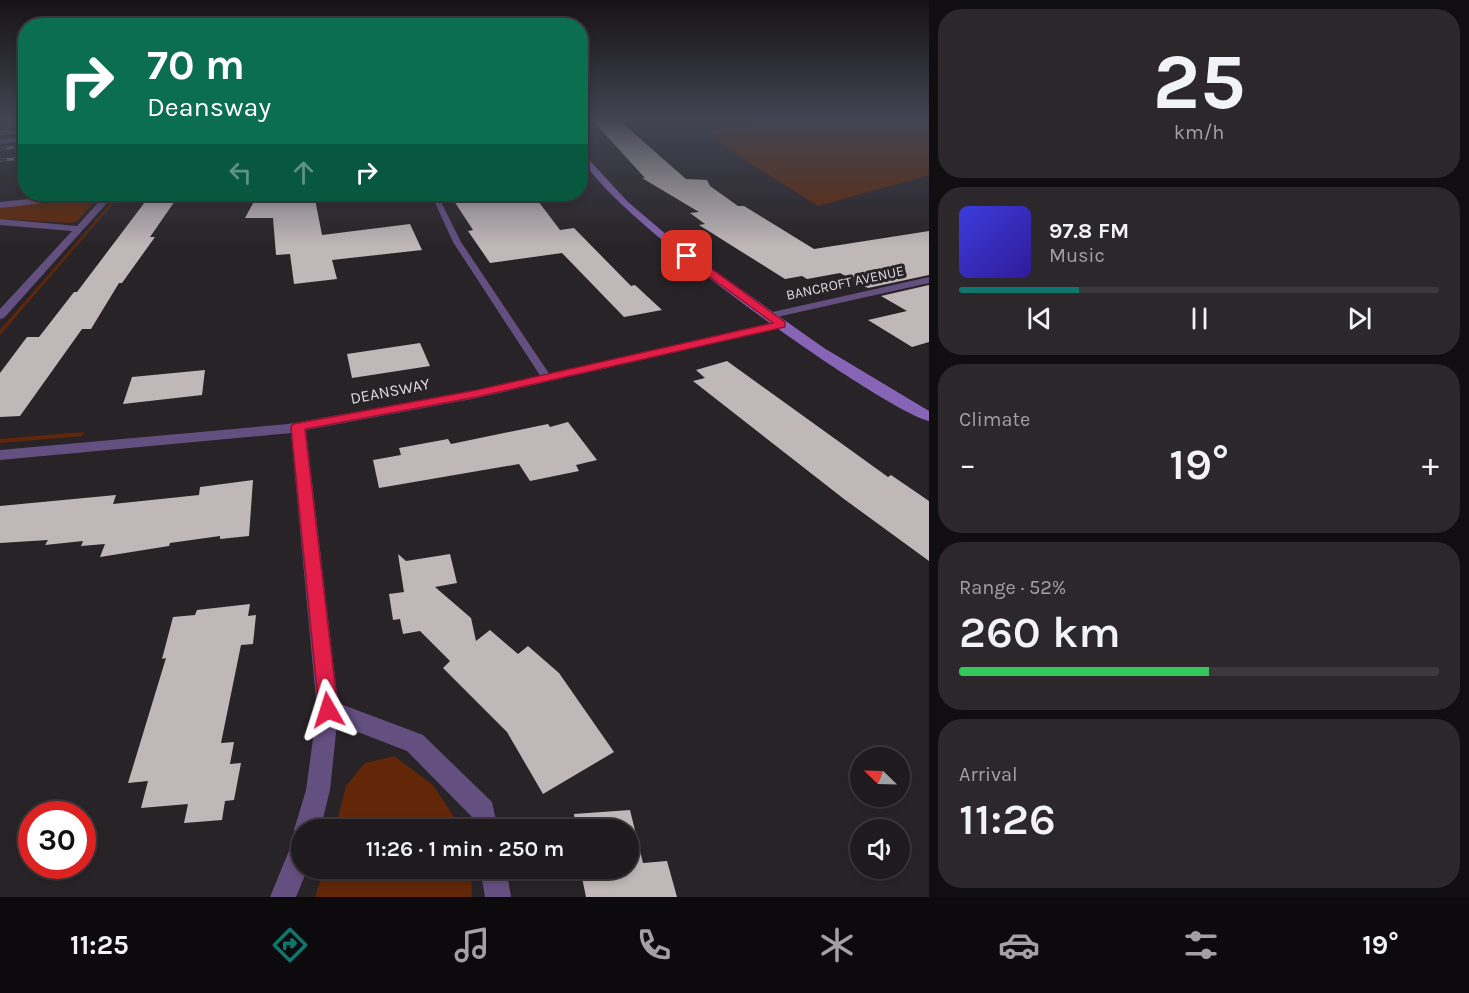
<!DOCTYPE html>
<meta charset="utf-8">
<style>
body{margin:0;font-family:Karla,sans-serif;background:#2b272a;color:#f1f3f6;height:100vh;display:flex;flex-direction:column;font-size:22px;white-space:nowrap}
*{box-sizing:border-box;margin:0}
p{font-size:20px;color:#a1a1a4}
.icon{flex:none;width:33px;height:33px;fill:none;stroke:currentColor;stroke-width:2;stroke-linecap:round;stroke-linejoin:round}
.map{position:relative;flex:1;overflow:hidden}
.panel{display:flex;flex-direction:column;gap:9px;padding:9px;background:#100e10;width:540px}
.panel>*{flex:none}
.hud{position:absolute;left:18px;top:18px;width:570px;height:183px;border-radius:24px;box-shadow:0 3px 9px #0003,0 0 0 2px #3c383b;background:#0b6e4f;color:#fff;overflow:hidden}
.needle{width:39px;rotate:293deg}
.tools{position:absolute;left:850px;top:747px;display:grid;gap:12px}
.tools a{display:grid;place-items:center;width:60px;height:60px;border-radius:50%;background:#1e1a1d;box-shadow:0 3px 9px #0003,0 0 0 2px #3c383b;font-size:30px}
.speed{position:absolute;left:18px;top:801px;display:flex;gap:12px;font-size:30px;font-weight:700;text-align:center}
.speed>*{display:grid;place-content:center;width:78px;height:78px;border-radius:50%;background:#1e1a1d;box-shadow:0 3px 9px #0003,0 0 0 2px #3c383b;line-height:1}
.speed .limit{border:9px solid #d22;background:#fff;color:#111}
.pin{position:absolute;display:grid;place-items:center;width:51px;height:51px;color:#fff;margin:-26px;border-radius:12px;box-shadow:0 3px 9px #0006}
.me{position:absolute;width:66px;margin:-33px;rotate:354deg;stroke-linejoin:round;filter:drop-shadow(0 0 4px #0008)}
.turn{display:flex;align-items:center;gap:21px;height:126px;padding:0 30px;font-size:27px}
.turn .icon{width:78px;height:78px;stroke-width:2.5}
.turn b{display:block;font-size:42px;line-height:51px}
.lanes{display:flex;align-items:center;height:57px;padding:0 30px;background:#0003;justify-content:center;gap:30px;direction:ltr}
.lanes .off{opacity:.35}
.big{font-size:45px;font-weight:600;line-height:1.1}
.panel .tile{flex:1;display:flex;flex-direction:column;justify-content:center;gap:9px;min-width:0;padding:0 21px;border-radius:24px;background:#2b272a}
.panel .dial{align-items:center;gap:0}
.dial b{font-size:78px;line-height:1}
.song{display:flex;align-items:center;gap:18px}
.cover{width:72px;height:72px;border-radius:9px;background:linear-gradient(135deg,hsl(240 70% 55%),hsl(250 70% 35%))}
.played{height:6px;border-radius:3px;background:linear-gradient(90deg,#0f766e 25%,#3c383b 25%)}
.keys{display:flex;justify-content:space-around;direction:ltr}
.heat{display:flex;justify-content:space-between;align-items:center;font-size:33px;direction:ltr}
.charge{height:9px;border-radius:4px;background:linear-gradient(90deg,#34c759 52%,#3c383b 0)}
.trip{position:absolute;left:291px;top:819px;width:348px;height:60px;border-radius:30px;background:#1e1a1d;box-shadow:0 3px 9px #0003,0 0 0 2px #3c383b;font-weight:600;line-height:60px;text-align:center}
.tab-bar{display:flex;height:96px;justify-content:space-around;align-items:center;background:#0c0a0c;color:#a1a1a4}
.tab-bar .icon{width:42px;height:42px}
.tab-bar .current{color:#0f766e}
.tab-bar b{font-size:27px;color:#f1f3f6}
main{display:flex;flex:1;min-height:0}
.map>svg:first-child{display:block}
</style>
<main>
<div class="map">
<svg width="929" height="897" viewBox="0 0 929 897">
<rect width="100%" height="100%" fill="#282327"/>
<g fill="#612708">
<path d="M791,121H919L929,127V175L818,206L733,152L708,129Z"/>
<path d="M94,197L97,199L77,221L71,223L0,219V207Z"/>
<path d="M117,199L0,335V330L112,202Z"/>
<path d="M84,432L82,436L0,443V439Z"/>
<path d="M394,756L433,785L462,829H335L346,786L365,763Z"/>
<path d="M324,869H471L472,897H315Z"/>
</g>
<g fill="#c0b7b8">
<path d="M593,121H620L686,179L707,180L710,186L738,206H744L814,249L929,231V275L868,288L840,273L807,279L802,276L785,279L699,225L705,224L690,213L699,212L642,178H645Z"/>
<path d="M258,194H314L322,235L410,224L422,250L332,260L337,279L294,284L290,254L276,255L273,218H245Z"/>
<path d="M520,196L535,197L560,230L574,228L631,286L635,285L662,310L624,317L562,253L490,263L468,231L473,230L454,201Z"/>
<path d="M148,198H177L150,237H155L122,283H119L91,329H82L20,416L0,417V373L27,337H39L74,292H77Z"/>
<path d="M929,285V342L912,347L868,320L907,311L881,296Z"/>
<path d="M420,343L430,366L352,378L347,354Z"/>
<path d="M727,361L888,477L891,475L929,501V561L844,499L693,381L705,378L696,370Z"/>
<path d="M205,370L202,395L123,404L132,377Z"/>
<path d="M568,422L597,460L576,465L579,471L530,481L519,464L379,488L373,460L401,455L399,448L448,439L451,444L548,424L550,427Z"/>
<path d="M253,480L249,536L220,539V536L170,543L169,546L100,557L105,544L81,546L83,541L45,545L48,540L0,543V506L116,495L113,504L199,495L200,487Z"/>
<path d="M398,554L406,561L450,554L457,583L435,587L471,618L476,641L490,630L518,654L528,646L559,673L614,752L543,794L507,732L443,668L450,661L420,631L403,634L400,619L393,620L389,594L404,592Z"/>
<path d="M250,604L248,616L256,615L253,644L241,645L221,743L234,742L230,764L241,763L234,800L225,801L222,820L184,823L188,804L141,808L148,781L128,783L166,658L162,659L173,617L195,615L197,610Z"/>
<path d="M630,810L643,863L667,861L677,897H586L580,868H628V830H576L574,814Z"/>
</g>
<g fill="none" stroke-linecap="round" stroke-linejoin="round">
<g fill="#644f81" fill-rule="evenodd">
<path d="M26,129V133L0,135V131Z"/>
<path d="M26,137V141L0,144V140Z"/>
<path d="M431,194H437L461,242L552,378L551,380H543L453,242Z"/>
</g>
<g fill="#644f81" fill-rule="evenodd">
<path d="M74,194H115L4,318L0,319V309L72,231L0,225V219L77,226L104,196L0,208V202Z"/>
<path d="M929,277V283L768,319L762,316L768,313Z"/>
<path d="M781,321L785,323V327L477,398L306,430L338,703L423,735L492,802L498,830H473L472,817L407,751L337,724L330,790L320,830H302V868H308L296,897H270L293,841L298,839L294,830L306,790L317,710L291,433L0,460V450L288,424L477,390Z"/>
<path d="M480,868H506L511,897H485Z"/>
</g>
<path fill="#8864b6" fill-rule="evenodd" d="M580,150L628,202L681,247L824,348L929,411V421C879,409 580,195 580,150Z"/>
<g stroke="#7f7b7e" stroke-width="3">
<g id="rail">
<path d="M0,149L26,146"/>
<path d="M0,160L26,158"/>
</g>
</g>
<use href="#rail" stroke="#282327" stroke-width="2" stroke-dasharray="7" stroke-linecap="butt"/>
</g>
<linearGradient id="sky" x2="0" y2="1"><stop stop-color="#161315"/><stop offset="0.49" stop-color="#424552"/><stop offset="1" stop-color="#424552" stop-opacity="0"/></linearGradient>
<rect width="929" height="247" fill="url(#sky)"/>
<path fill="#e11d48" stroke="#92132f" stroke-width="1.5" d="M684,254H691L785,322V327L477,397L305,429L338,710L336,717L328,719L321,717L319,710L291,427L293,424L477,390L773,323L684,258Z"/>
<g text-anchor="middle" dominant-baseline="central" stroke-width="6" stroke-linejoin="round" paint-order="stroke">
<g font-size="14" fill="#dfdcde" stroke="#282327">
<text transform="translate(845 283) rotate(-12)">BANCROFT AVENUE</text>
</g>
<g font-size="16" fill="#dfdcde" stroke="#282327">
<text transform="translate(390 391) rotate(-11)">DEANSWAY</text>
</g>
</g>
</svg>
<div class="tools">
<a><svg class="needle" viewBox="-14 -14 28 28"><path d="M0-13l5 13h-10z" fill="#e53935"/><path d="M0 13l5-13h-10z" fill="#a1a1a4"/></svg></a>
<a><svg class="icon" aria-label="sound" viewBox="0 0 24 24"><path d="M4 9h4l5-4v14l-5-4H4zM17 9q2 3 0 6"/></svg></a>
</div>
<div class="speed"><div class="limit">30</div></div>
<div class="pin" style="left:687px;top:256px;background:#d93025"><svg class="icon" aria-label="arrive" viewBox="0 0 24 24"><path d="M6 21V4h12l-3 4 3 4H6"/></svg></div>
<svg class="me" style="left:328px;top:710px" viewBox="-20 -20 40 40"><path d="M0-17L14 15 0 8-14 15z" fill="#e11d48" stroke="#fff" stroke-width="4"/></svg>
<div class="trip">11:26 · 1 min · 250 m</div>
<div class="hud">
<div class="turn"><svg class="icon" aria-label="right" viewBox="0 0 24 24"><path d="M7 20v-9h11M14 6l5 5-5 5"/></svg><div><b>70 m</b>Deansway</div></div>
<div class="lanes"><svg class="icon off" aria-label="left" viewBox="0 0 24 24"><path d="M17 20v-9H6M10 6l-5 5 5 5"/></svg><svg class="icon off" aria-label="ahead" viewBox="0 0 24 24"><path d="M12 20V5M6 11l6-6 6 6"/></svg><svg class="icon" aria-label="right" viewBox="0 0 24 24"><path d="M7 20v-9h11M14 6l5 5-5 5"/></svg></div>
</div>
</div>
<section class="panel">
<div class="tile dial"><b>25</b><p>km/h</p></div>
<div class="tile">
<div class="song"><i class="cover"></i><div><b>97.8 FM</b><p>Music</p></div></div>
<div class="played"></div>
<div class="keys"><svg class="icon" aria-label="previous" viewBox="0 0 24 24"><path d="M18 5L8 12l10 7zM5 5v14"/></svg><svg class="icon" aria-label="pause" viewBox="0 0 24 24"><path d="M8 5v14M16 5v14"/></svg><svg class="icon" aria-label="next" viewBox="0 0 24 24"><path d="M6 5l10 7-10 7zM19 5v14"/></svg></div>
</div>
<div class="tile"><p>Climate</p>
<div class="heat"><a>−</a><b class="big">19°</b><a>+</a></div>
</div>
<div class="tile"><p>Range · 52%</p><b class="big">260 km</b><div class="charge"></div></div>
<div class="tile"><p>Arrival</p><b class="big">11:26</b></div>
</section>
</main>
<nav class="tab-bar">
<b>11:25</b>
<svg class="icon current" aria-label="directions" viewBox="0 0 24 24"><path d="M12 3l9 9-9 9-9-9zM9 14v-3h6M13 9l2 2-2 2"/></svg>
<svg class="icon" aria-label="music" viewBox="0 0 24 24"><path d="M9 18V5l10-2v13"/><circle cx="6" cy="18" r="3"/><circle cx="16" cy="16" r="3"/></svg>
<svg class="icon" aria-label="phone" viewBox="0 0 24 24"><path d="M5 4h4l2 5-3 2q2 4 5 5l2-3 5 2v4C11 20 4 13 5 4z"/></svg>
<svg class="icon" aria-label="climate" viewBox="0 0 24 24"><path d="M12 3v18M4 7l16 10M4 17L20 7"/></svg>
<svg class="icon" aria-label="car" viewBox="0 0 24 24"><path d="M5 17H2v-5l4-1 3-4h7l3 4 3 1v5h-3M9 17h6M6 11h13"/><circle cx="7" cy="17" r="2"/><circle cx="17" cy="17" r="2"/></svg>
<svg class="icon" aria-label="filters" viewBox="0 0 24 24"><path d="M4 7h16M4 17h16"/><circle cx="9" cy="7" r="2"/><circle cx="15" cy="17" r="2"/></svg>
<b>19°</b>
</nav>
